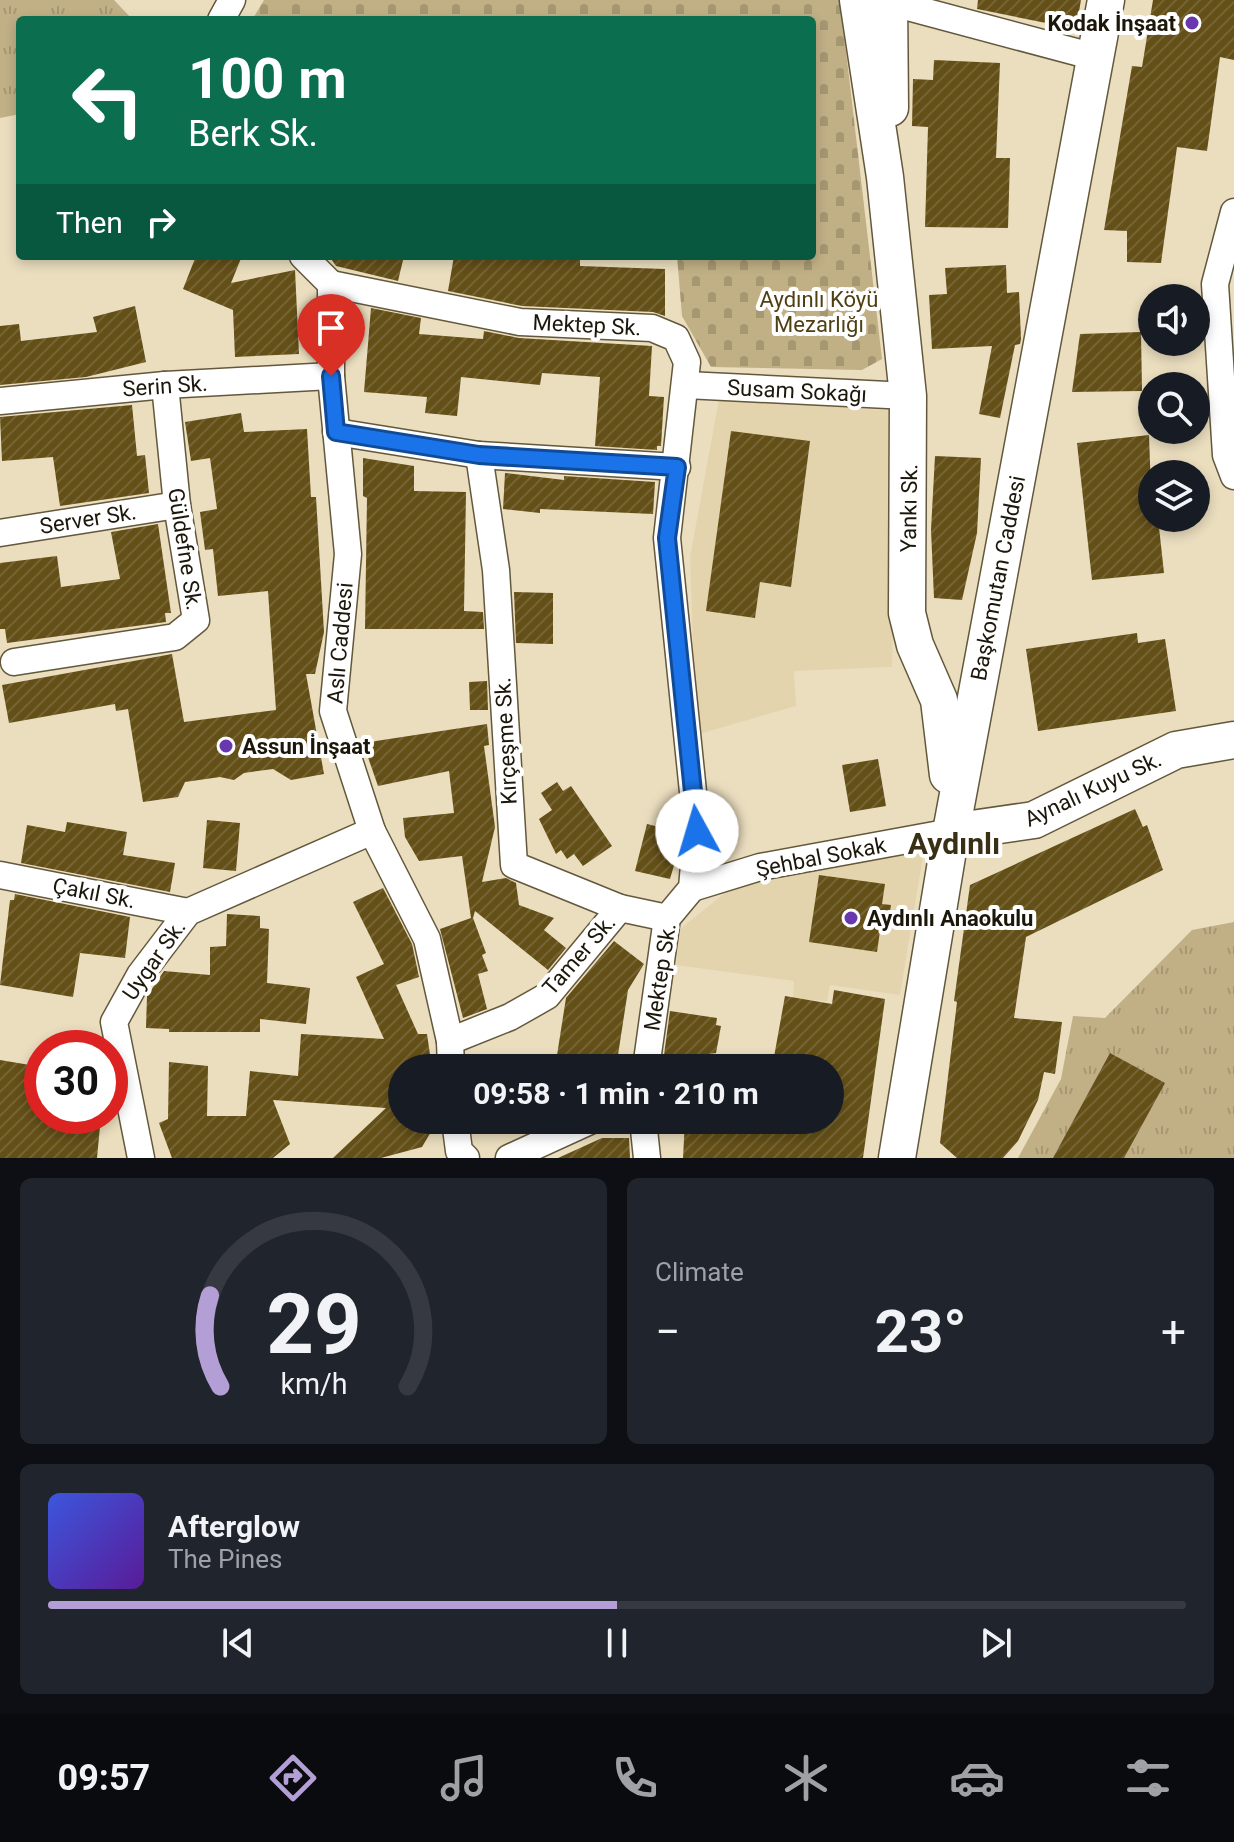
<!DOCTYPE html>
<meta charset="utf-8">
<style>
body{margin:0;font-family:Roboto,sans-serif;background:#20242c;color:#f1f3f6;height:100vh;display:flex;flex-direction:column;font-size:30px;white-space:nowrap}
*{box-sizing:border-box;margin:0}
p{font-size:26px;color:#9ea1a6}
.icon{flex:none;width:44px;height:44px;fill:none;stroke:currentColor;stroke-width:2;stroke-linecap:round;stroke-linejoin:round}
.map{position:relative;height:1158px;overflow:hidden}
.drawer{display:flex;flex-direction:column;gap:20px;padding:20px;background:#0d0f14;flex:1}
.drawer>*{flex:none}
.guide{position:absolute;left:16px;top:16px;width:800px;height:244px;border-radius:8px;box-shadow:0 4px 12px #0003;background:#0b6e4f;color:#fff;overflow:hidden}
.buttons{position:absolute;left:1138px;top:284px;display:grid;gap:16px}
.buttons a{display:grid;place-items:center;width:72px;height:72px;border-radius:50%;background:#171b24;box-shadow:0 4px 12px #0003;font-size:40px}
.speed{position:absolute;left:24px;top:1030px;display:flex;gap:16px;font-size:40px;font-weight:700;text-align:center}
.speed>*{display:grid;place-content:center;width:104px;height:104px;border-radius:50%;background:#171b24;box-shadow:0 4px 12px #0003;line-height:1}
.speed .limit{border:12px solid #d22;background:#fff;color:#111}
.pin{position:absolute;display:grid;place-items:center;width:68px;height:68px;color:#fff;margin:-82px -34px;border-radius:50% 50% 50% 0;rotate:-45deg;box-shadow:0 0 8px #0007}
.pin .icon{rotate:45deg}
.me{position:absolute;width:88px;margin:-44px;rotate:354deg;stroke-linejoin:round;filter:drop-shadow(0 0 6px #0008)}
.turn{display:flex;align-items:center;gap:28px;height:168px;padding:0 40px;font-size:36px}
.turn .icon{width:104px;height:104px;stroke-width:2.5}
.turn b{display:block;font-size:56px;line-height:68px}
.then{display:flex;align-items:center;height:76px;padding:0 40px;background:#0003;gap:16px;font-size:30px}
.big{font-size:60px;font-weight:700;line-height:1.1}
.drawer .tile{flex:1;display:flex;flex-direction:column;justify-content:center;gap:12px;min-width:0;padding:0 28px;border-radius:12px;background:#20242c}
.drawer .dial{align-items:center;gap:0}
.dial svg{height:208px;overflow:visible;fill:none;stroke:#363941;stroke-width:7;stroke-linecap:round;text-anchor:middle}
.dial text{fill:#f1f3f6;stroke:none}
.song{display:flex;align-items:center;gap:24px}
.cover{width:96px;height:96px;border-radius:12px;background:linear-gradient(135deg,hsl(230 70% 55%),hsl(270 70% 35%))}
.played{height:8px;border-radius:4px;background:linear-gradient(90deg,#b49ed6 50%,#363941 50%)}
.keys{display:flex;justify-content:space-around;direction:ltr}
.heat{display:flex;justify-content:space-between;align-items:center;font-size:44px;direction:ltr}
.drawer .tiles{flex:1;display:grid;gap:20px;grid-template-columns:1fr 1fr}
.tile:last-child{grid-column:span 2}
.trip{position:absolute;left:388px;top:1054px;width:456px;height:80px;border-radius:40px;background:#171b24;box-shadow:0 4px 12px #0003;font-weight:700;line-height:80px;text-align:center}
.menu{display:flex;height:128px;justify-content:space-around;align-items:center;background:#090b0e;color:#9ea1a6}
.menu .icon{width:56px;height:56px}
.menu .selected{color:#b49ed6}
.menu b{font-size:36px;color:#f1f3f6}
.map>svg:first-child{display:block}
</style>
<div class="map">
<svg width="1234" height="1158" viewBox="0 0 1234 1158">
<defs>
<pattern id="grass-tufts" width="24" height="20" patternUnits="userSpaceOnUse" patternTransform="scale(2)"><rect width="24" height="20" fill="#c1b086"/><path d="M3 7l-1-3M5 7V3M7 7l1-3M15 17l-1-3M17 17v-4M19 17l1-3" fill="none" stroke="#a59772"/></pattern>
<pattern id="cemetery-stones" width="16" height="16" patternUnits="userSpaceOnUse" patternTransform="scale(2)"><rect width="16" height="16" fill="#c1b086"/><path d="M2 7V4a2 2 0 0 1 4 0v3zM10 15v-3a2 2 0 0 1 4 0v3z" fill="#a59772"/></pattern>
<pattern id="building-hatch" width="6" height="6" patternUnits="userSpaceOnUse" patternTransform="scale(2)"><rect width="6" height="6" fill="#644f16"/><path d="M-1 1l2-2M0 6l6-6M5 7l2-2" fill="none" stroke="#756436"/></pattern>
</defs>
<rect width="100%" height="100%" fill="#ebdebf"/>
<g fill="#e4d4ae">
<path d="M719,399L898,411L892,667L794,671L796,706L696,735L690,557Z"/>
<path d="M924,850L900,995L830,985L827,1001L793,999L794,981L676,965L679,930L731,888Z"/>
</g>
<g fill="url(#grass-tufts)">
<path d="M0,0H114L133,20H20V114L0,118Z"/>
<path d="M1234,922V1158H1018L1061,1079L1073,1016L1105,1018L1192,930Z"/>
</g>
<path fill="url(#cemetery-stones)" d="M264,0H840L882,359L862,370L711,367L682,316L677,256H812V20H252Z"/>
<g fill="url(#building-hatch)">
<path d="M978,0H1081L1076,29L977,9Z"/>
<path d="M1153,0H1234V60L1220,57L1207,151L1177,147L1161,263L1127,262V231L1104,230L1132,66L1142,67Z"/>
<path d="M934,60L1000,63L996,158H1010L1008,228L925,227L928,127L912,126L913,79L933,80Z"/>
<path d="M196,256H242L231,283L295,270L299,354L235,357L233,310L183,289Z"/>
<path d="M329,256H404L398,281L336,266Z"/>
<path d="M454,256H532V260L580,259V266L665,269V316L653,312L522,306L448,291Z"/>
<path d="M1006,265L1007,293L1019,292L1021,339L1020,344L1015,345L1000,418L979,414L992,346L932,349L929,295L947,294L945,268Z"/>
<path d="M135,306L146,362L86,377L0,385V326L19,324L21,341L97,332L93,317Z"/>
<path d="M371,308L421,318L419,334L483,339L484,331L519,338L652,346L649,396L664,397L661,446H657V450L595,446L600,377L542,373L540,385L461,377L457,416L425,413L427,397L364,392Z"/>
<path d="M1141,332L1142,391L1072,392L1080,334Z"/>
<path d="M132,405L137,456L145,455L149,493L60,506L53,457L2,461L0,417Z"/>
<path d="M241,413L244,432L307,429L311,497H316L324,632L315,674H306L324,774L291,780L273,769L244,773L234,780L220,777L185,782L178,797L143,802L128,709L116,711L115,704L9,723L2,685L172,654L184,722L276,710L268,591L218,596L213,549L205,550L200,512L217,509L210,458L191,461L185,422Z"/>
<path d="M731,431L810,441L791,587L760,582L755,618L706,611Z"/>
<path d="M1149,435L1152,518H1158L1164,573L1092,580L1077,443Z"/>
<path d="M935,456L981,458L977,533L962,600L934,598L931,530Z"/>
<path d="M363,458L414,466V491L466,492L464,611L483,612L484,629H365L367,498L363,496Z"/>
<path d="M505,473L564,480V476L655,482L653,514L540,509V513L503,509Z"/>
<path d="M158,524L171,613H165L166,622L7,643L5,629H0V563L57,556L61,587L120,579L111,532Z"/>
<path d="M514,592L553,593V644L516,643Z"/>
<path d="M1137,633L1138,643L1165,639L1176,711L1038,731L1026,649Z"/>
<path d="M487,681L488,710H470L469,682Z"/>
<path d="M487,724L489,745L484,746L495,827L482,882L506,878L516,883L519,905L554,918L544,930L566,948L548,970L475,911L473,918L486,953L482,955L488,971L478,974L487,1009L463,1018L440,929L471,918L462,856L419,861L405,837L403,818L454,813L449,771L378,786L363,743Z"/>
<path d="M878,759L886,806L850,812L842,765Z"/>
<path d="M557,782L563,791L571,786L612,846L583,866L574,854L567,859L561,850L556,854L539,819L552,810L541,793Z"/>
<path d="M1135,809L1143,827L1147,825L1163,870L1026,937L1014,1018L1062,1022L1055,1074L1044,1072L1038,1100L1018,1141L1003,1158H957L940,1143L957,1002L954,1001L970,885Z"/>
<path d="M207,820L240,823L236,871L203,868Z"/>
<path d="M67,822L127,832L123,855L175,863L170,892L21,863L27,825L65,832Z"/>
<path d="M647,824L676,831L673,841L680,845L670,879L635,871Z"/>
<path d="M819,875L885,884L882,904L891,905L887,932L880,931L877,952L809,942Z"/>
<path d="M383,888L412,944L419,977L396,985L418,1034H427L432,1068H402V1120H438L422,1147L381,1158H333L386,1108L273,1100L290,1144L273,1158H172L159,1123L168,1119L169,1062L208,1066L207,1116H246L250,1071L298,1076L301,1034L384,1039L356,977L384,964L353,902Z"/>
<path d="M15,894L130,917L125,958L80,953L73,997L0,985L10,900H14Z"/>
<path d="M227,914L260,916V928L269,929L267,983L310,988L306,1024L260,1019V1032H169V1029L146,1028L147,996L164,971L210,975V947L226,946Z"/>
<path d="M614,941L644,964L628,990L616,1068H555L566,998Z"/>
<path d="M834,990L885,999L863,1158H683L685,1120L763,1123V1120H830V1068H772L785,996L832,1004Z"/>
<path d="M670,1011L717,1018L716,1025L721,1026L716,1053L709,1054L708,1062L664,1055Z"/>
<path d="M1110,1053L1165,1083L1124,1158H1053Z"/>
<path d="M0,1060L42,1067V1116H101L97,1158H0Z"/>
<path d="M602,1138H629L630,1158H558Z"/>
</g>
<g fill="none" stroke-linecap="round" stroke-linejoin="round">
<g stroke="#63583c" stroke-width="29">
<g id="street">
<path d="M889,2L1095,57"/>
<path d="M221,20L232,0"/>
<path d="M1234,212L1215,284L1226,455L1234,476"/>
<path d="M303,256L331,284V376L348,554L333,711L372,831L427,939L450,1041L451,1068"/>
<path d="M331,284L520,322L652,328L676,338L687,362L667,538L697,831L692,888L667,918L646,1068"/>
<path d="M686,385L908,396"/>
<path d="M0,401L165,385L331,376"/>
<path d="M336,432L479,455L677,467"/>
<path d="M479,455L496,570L514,865L620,908L667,918"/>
<path d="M0,533L177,505"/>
<path d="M14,662L175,637L196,620L177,505L165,385"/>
<path d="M0,875L188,912"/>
<path d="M692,888L760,867L951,832"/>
<path d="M450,1041L510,1017L547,996L620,908"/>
<path d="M455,1120L459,1151L466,1158"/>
<path d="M643,1120L647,1158"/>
<path d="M141,1158L114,1022L140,975L188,912L372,831"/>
<path d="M509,1158L592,1120"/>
</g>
</g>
<g stroke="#63583c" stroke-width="39">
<g id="secondary">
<path d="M858,0L885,177L908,396L907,613L915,645L939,700L948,775"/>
<path d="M889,0L890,108"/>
<path d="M951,832L1034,820L1176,750L1234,740"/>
<path d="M897,1158L951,832L1106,0"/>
</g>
</g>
<use href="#street" stroke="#fff" stroke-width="26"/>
<use href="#secondary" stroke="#fff" stroke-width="36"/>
</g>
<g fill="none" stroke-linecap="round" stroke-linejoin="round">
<g stroke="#114b97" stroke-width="20">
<path id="route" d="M331,376L336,432L479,455L677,467L667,538L697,831"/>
</g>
<use href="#route" stroke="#1a73e8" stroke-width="14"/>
</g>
<g fill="#6937ae" stroke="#fff" stroke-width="3">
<circle cx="1192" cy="23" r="8"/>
<circle cx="226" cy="746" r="8"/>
<circle cx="851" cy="918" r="8"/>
</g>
<g text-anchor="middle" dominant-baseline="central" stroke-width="8" stroke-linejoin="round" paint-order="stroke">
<g font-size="22" font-weight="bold" fill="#1b170b" stroke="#fff" text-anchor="start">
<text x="1176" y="23" text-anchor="end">Kodak İnşaat</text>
<text x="242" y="746">Assun İnşaat</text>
<text x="867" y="918">Aydınlı Anaokulu</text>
</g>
<g font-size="22" fill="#503f13" stroke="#fff">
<text x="819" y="299">Aydınlı Köyü<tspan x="819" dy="25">Mezarlığı</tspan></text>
</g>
<g font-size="22" fill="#1b170b" stroke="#fff">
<text transform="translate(587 325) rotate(3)">Mektep Sk.</text>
<text transform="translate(165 386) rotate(-4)">Serin Sk.</text>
<text transform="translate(797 391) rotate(3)">Susam Sokağı</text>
<text transform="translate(909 508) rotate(-89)">Yankı Sk.</text>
<text transform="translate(88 519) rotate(-9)">Server Sk.</text>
<text transform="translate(185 549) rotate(81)">Güldefne Sk.</text>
<text transform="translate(998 578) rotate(-79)">Başkomutan Caddesi</text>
<text transform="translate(340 643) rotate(-85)">Aslı Caddesi</text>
<text transform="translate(506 741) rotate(-93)">Kırçeşme Sk.</text>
<text transform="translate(1093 789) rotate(-25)">Aynalı Kuyu Sk.</text>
<text transform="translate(821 857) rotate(-11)">Şehbal Sokak</text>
<text transform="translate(94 893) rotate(11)">Çakıl Sk.</text>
<text transform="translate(579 955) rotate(-49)">Tamer Sk.</text>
<text transform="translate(154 960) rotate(-55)">Uygar Sk.</text>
<text transform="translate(660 977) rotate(-81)">Mektep Sk.</text>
</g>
<g font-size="30" font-weight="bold" fill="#392f14" stroke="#fff">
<text x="954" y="843">Aydınlı</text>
</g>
</g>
</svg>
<div class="buttons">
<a><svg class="icon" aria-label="sound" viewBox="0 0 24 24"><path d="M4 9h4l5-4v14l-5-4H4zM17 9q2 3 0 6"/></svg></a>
<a><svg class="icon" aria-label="search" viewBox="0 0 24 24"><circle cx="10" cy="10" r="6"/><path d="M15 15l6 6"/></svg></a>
<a><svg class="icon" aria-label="layers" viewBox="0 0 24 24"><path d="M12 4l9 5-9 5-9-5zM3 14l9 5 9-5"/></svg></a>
</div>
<div class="speed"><div class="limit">30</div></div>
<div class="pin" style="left:331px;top:376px;background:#d93025"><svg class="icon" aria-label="arrive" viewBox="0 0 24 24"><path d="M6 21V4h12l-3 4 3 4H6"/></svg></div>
<svg class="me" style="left:697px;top:831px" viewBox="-20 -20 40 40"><circle r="19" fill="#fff"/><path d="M0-13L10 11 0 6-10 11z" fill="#1a73e8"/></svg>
<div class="trip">09:58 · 1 min · 210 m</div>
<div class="guide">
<div class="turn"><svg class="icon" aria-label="left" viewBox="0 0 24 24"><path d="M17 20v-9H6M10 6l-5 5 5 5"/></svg><div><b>100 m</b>Berk Sk.</div></div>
<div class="then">Then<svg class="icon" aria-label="right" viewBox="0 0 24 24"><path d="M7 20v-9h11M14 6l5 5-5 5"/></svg></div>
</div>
</div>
<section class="drawer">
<div class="tiles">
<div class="tile dial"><svg viewBox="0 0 100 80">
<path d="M14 69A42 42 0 1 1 86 69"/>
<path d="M14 69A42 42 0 0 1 10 34" stroke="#b49ed6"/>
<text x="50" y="56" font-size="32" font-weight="700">29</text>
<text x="50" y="72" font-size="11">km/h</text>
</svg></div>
<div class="tile"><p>Climate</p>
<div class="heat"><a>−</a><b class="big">23°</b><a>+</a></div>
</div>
<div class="tile">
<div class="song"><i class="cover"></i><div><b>Afterglow</b><p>The Pines</p></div></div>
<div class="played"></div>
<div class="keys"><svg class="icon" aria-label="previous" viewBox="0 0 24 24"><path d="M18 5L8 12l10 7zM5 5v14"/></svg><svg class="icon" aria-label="pause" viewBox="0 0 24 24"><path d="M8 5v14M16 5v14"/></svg><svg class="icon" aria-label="next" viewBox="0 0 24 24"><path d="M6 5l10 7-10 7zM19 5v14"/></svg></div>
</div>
</div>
</section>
<nav class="menu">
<b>09:57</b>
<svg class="icon selected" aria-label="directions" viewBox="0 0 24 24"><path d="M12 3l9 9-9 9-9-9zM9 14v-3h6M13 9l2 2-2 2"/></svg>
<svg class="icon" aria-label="music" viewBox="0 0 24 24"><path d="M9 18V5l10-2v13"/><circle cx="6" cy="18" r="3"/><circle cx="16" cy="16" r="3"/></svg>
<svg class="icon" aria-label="phone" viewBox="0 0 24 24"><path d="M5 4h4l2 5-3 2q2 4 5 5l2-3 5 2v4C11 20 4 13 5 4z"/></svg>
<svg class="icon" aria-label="climate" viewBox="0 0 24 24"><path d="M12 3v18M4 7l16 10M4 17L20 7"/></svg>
<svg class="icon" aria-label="car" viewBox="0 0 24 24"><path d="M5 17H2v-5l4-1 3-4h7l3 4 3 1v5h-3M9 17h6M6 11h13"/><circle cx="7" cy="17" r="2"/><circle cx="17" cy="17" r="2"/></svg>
<svg class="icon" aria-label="filters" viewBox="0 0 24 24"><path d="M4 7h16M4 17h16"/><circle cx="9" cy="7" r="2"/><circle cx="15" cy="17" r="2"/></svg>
</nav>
